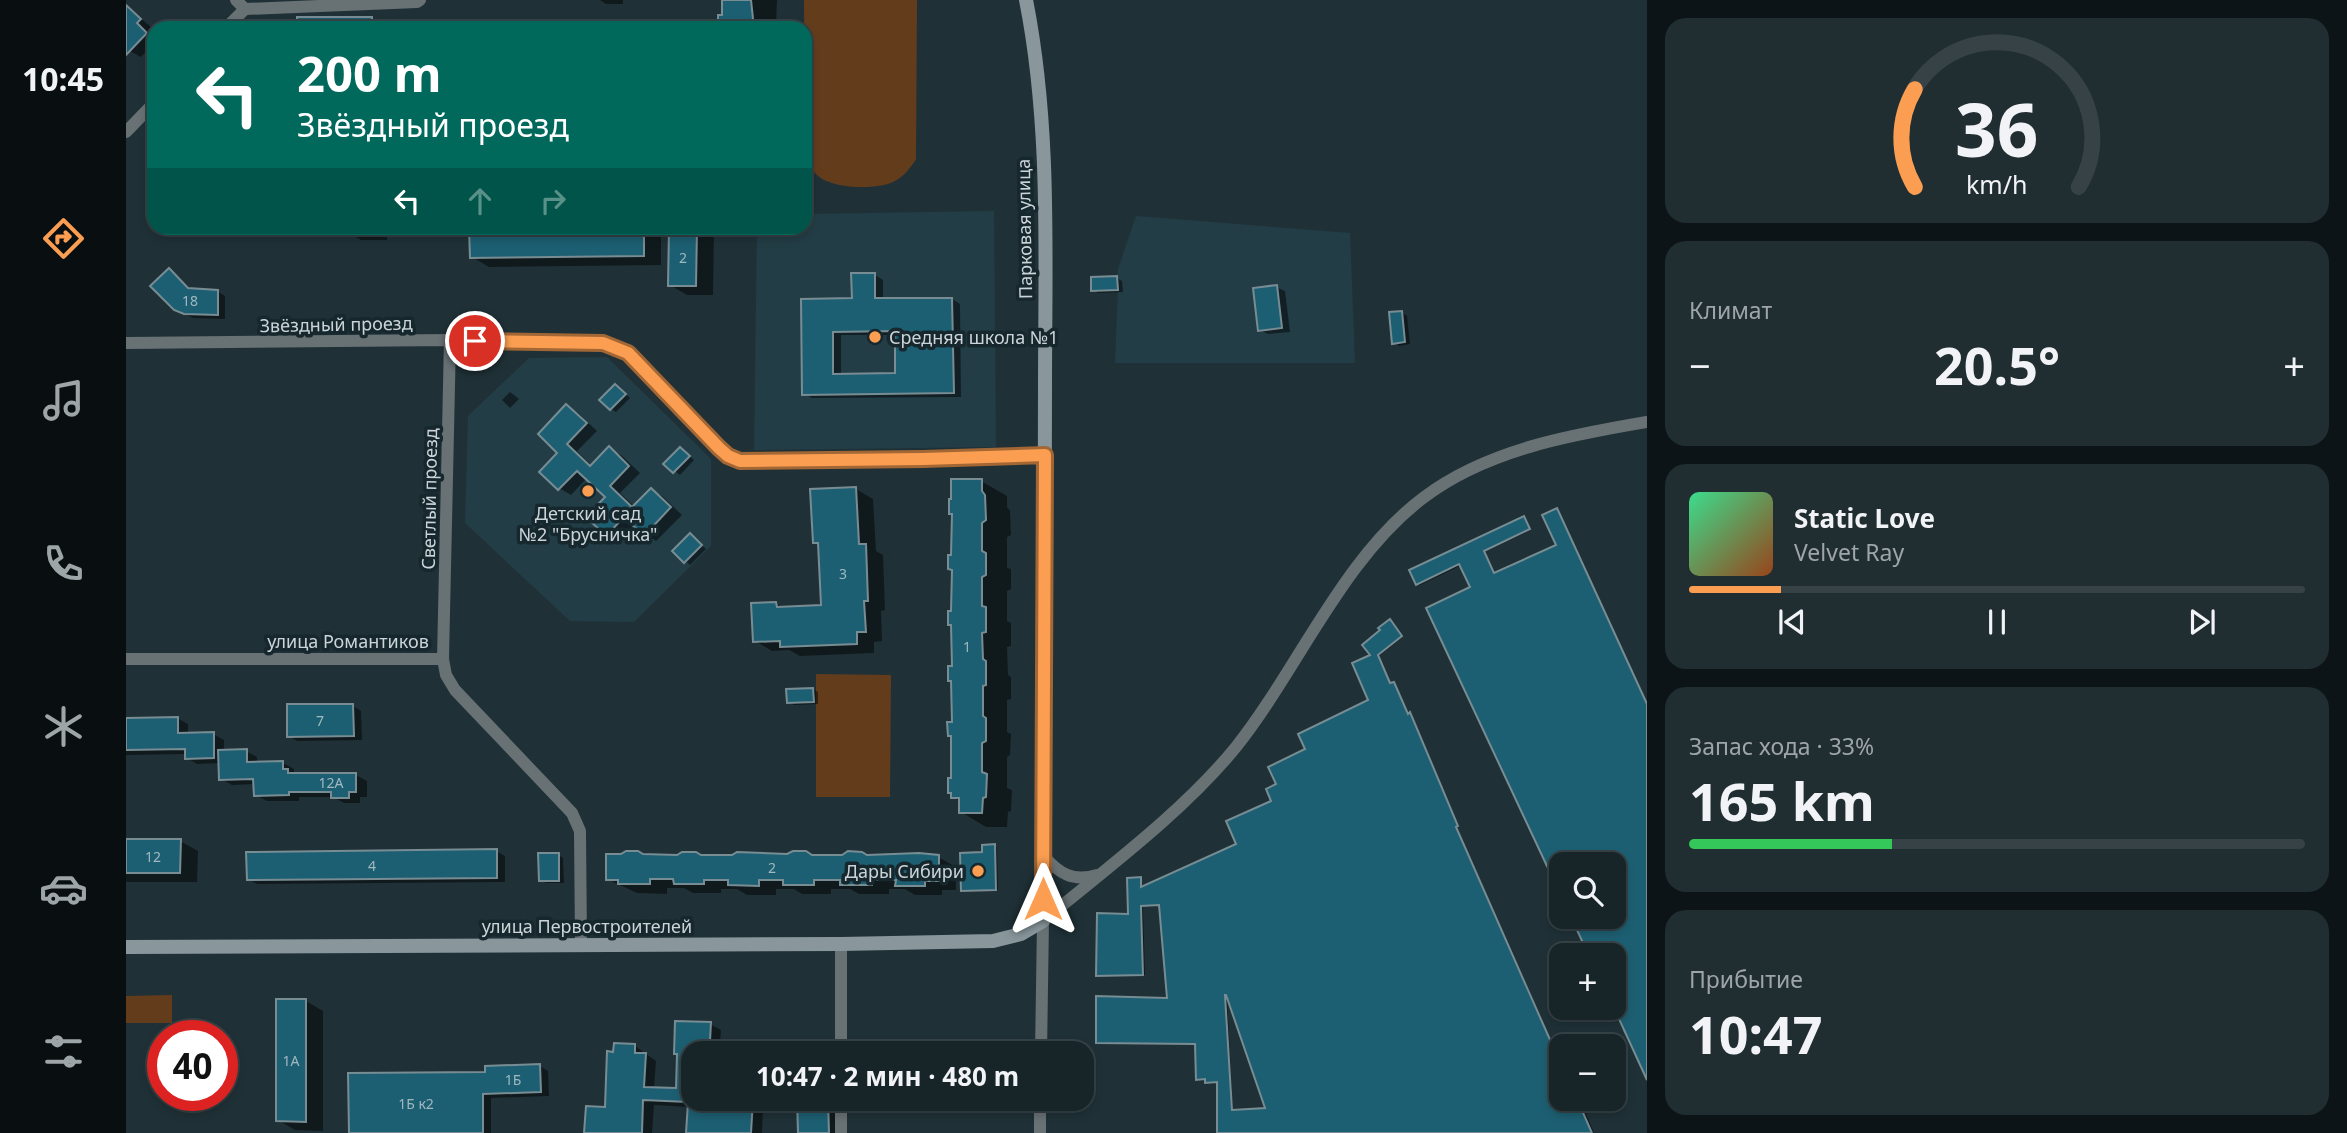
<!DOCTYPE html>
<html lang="ru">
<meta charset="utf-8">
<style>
body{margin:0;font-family:"Noto Sans",sans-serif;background:#202d31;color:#f1f3f6;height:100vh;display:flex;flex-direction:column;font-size:26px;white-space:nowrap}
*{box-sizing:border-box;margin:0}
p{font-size:23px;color:#9ea5a8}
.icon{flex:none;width:38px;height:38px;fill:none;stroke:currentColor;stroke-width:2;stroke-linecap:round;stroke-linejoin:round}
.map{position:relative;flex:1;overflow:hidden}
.side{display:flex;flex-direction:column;gap:18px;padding:18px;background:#0d1417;width:700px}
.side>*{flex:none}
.hud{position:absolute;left:21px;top:21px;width:665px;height:214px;border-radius:21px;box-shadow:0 4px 10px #0003,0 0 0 2px #364246;background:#00695c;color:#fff;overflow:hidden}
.tools{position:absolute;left:1423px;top:852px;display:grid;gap:14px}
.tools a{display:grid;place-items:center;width:77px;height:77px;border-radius:14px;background:#172529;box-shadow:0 4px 10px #0003,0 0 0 2px #364246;font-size:35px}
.speed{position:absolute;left:21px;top:1020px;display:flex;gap:14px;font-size:35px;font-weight:700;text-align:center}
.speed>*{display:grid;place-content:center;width:91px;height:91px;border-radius:50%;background:#172529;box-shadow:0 4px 10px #0003,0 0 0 2px #364246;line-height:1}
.speed .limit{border:10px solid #d22;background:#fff;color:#111}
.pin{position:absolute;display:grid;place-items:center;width:60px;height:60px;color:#fff;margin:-30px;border:4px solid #fff;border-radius:50%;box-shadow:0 2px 7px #0007}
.me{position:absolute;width:77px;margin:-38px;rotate:0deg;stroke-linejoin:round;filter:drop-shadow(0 0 5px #0008)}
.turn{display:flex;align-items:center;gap:24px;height:147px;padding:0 35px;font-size:32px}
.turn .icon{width:91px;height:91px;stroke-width:2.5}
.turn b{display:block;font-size:49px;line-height:60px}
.lanes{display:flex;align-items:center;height:66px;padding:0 35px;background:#0003;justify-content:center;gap:35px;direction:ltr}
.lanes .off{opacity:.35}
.big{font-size:52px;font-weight:700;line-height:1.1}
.side .tile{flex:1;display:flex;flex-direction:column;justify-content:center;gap:10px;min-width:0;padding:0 24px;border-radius:21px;background:#202d31}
.side .dial{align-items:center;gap:0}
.dial svg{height:182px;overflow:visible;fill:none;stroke:#364246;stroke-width:7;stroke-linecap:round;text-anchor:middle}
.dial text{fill:#f1f3f6;stroke:none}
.song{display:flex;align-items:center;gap:21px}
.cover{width:84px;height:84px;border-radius:10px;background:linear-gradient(135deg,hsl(150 70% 55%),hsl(20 70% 35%))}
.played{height:7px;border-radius:4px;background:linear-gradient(90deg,#fb9e51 15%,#364246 15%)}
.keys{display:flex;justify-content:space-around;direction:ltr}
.heat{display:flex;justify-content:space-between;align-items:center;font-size:38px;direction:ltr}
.charge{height:10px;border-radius:5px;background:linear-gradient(90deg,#34c759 33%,#364246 0)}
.trip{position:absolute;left:555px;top:1041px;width:413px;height:70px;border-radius:21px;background:#172529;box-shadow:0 4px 10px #0003,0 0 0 2px #364246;font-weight:700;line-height:70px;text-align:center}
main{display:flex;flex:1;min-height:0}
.menu{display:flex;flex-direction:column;width:126px;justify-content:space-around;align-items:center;background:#090f10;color:#9ea5a8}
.menu .icon{width:49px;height:49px}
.menu .active{color:#fb9e51}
.menu b{font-size:32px;color:#f1f3f6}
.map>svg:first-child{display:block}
</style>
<main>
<nav class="menu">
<b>10:45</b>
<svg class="icon active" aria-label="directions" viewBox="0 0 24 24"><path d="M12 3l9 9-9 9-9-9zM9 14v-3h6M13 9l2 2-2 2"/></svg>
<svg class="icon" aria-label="music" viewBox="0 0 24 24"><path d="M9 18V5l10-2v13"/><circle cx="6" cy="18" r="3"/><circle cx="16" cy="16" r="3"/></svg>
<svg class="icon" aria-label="phone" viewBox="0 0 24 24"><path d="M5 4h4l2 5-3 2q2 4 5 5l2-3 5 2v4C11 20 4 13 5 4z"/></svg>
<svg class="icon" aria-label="climate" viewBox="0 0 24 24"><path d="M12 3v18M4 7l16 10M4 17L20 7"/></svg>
<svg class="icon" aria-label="car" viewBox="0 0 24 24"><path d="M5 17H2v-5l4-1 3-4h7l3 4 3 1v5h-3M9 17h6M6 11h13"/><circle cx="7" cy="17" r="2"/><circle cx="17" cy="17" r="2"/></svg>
<svg class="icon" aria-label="filters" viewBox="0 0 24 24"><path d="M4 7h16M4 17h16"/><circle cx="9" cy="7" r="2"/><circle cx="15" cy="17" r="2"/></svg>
</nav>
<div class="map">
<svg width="1521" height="1133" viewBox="0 0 1521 1133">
<rect width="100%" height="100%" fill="#1f3137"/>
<g fill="#233d46">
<path d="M868,211L870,447L628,450L631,228H679V214Z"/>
<path d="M1010,216L1224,233L1229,363H989L992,290L965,291V277L991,276L992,269Z"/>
<path d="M481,357L585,459V546L508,622L444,621L339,523L342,416L403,358Z"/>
</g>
<g fill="#633c1c">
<path d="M678,0H791L790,159C784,169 777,177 767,182C750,190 707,189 692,176C684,169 681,157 679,146Z"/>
<path d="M690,674L765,675L764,797H690Z"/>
<path d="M46,995V1023H0V996Z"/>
</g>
<g fill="#0007" fill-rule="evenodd">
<path d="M474,0H497V4H480Z"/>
<path d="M597,0H651L650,24L652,28H594L598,17Z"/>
<path d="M0,6L25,27L21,31L28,37V43L15,57L0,49Z"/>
<path d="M245,18L260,28H187Z"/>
<path d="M220,228H261V240H235L220,231Z"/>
<path d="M345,228H531L535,230V265L363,267L346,257Z"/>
<path d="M545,228H588L587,295H561L544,285Z"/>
<path d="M43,271L66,290L91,291L99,296V319L68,318L58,314Z"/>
<path d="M749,275L757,280V300L826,299L834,304L835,397L686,398L677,393L676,301L727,300ZM715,335H771V375H715Z"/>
<path d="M991,278L996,281L997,292L972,293L967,290Z"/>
<path d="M1150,287L1159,291L1164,332L1142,334L1134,330Z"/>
<path d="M1276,313L1281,316L1284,344L1273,346L1267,342Z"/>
<path d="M489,386L504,398L490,412L485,409Z"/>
<path d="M384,392L393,399L384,408L376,400Z"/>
<path d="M441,406L452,413L471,431L451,451L466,466L483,449L495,455L514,473L494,493L509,507L525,490L536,496L556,515L530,541L508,525L492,542L481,535V497L461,478L445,495L433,488L434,453Z"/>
<path d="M559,452L568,460L554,475L540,464Z"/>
<path d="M855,481L881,496V507L884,511L885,535L881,537V568L885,569V589L881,591V621L885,623V646L881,647L882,675L885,677V699L881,700V732L885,734L884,755L881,757V788L886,790L885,811L882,812L881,827H860L835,812V802L827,797L828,668L827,626L824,624L827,613V557Z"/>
<path d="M730,489L747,499L750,551L757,555L759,610L755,611L756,641L748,642V653L674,656L663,650L646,651L629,641L650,604L658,608L697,607L694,545L689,542Z"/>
<path d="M1431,510L1521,703V1075L1488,1004V956L1447,917H1488V864H1435V892L1346,588L1336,565L1294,585L1292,584L1398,518L1405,530L1359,552L1370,574L1432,545Z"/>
<path d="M564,535L580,549L564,565L548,551Z"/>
<path d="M1266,622L1277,637L1253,656L1265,685H1270L1283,715H1286L1333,827L1331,828L1427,1044H1430L1435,1056V1099H1454L1468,1133H1149L1101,997L1107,1112L1133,1133H1094L1092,1082L1083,1083L1081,1080L1072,1079L1070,1044L971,1042L1042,1000L1035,905L1017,906L1019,975H972L1004,916L1015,879L1016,888L1112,845L1148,802L1152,785L1181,750L1244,701L1247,656Z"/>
<path d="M687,689L692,692V704L668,705L663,702Z"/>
<path d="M227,706L235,711L236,740L171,741L163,736Z"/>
<path d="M51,718L62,724V735L87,734L98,740V751H120L131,757V764L157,763L168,769V775H230L241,781V797H234V803H218L207,797H173V801H141L130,795L129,784L106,785L95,779V763L71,764L61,758V754L0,755V720Z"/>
<path d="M0,840L54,841L72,851L71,882H0Z"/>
<path d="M869,846L871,847L872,890H837L858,854Z"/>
<path d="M370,851L379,856V882L131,884L122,879Z"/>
<path d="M432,855L437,858L438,883H420L414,880Z"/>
<path d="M517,856L812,857L830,867V890H816V895H789L779,889H763V894H733L724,889H705V894H676L668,889H650V895H621L611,889H595V893H567L558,888H541V894L511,893L481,879Z"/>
<path d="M180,1001L197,1011V1131L169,1130L152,1120Z"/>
<path d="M584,1024L595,1030L594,1043L635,1045L646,1054H567V1099H644V1110L637,1109L636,1133H562L563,1107L528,1105L526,1133H460L480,1109L509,1046L530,1061L528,1089L551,1090L553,1055Z"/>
<path d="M414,1066L422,1071L423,1096L365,1098V1133H224L361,1073Z"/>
<path d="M673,1099H713V1133H674Z"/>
</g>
<g fill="#1d5f72" stroke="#788c93" stroke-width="2" fill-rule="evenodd">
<path d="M596,0H625L628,28H592V15H596Z"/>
<path d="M0,5L15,19L11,23L21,33L0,55Z"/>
<rect x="171" y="17" width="75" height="11"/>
<path d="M343,228H518V256L344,258Z"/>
<path d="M543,228H571L570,286H542Z"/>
<path d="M43,268L62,288L92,290V315L58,314L48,310L24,286Z"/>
<path d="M725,273H749V298H826L828,393L676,395L675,299L726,298ZM769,331V373L707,374V332Z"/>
<path d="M991,276L992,290L965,291V277Z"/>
<path d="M1151,285L1156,328L1132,331L1127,288Z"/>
<path d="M1276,311L1279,342L1266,344L1263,312Z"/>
<path d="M489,384L500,394L484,410L473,400Z"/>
<path d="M440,404L461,423L441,444L464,466L483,446L503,466L484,486L506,507L525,488L545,507L518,536L498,517L480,536L460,517L479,497L451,471L432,490L413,472L431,453L412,434Z"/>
<path d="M554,447L564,456L547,473L537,464Z"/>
<path d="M825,479H856V491L859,495L860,520L856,523V551L860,553V575L856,577V606L860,607V632L856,633L857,659L860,661V685L857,686V716L860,718V741L856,743V772L861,774L860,797L857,798L856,813H833V798H825V793H822V778H825V736H822L821,722H826L825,681H822V666H826L825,625H822V611H825L826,570L822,569V555H825L826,514H823V499H825Z"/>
<path d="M730,487L733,544H740L742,601H738L740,632H731V644L654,647V641L627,642L625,603L650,602L651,607L695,605L692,543H687L684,489Z"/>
<path d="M1431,508L1521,704V1080L1488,1008V956H1463L1445,917H1500L1488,890V864H1435V896L1300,608L1344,587L1333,564L1290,585L1283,570L1398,516L1404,529L1358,551L1368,573L1430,545L1416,515Z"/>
<path d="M564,533L576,545L558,563L546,551Z"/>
<path d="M1264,619L1276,636L1252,655L1264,683L1268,682L1282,714L1284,712L1332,826L1330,827L1425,1042L1428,1041L1435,1058V1099H1451L1466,1133H1091V1082L1079,1083V1079L1070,1080L1069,1044L970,1043V996L1041,998L1033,905L1015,906L1017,975L970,976L971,913L1002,914L1001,878L1015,877V887L1110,844L1100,821L1145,801L1140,789L1150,784L1142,767L1179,749L1172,734L1242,700L1226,663L1244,655L1236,645L1254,630L1252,628ZM1099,995H1100L1139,1108L1106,1110Z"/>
<path d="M687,688L688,702L661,703L660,689Z"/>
<path d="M161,704H227L228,736L161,737Z"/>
<path d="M52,717V733L88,732V758L59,759V749L0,750V718Z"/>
<path d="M121,749V762L157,761V769H162V773H230V792H223V798H205V792H163V795L128,796L127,779L93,780L92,750Z"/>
<path d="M0,839H55L54,873H0Z"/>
<path d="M869,844L870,890L835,891L834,853L856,852V845Z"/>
<path d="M371,849V878L121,880L120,852Z"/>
<path d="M500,851H512L517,854L551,855L556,852H570L575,855H606L611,852L661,854L667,851H680L686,855H716L722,851L736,852L741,855L793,853L813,855V881H799V886H769L770,880H746V885H714V880H688V885H657V880H633V886L602,885V880H578V884H548L547,879H524V884H492V880H480V854H495Z"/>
<path d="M412,853H433V881H413Z"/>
<path d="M150,999H180V1122L150,1121Z"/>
<path d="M549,1021L585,1022L584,1041L641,1044V1054H567V1099H627L625,1133H560L562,1102L517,1100L516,1133H458L460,1106L479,1107L481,1051L487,1052L488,1043L509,1044V1053H520L518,1087L550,1088L551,1054H548Z"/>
<path d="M414,1064L415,1092L357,1094V1133H223L222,1073L359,1072V1066Z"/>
<path d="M671,1099H702L703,1133H672Z"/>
</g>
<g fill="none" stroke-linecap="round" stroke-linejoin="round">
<g stroke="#687174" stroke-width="12">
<path d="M110,0L119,9L291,2L294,0"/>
<path d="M100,28L119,9"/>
<path d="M0,132L28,103"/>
<path d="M0,343L324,340L477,343L502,353L593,448L602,456L614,461L797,459L919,455"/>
<path d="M0,659H317L320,675L329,690L446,813L454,831L455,945"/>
<path d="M317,659L324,340"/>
<path d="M917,855C933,874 947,882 971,875"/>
<path d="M715,944V1054"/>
<path d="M915,1054L917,921C980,869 1058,811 1110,747C1172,669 1217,558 1297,498C1360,450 1444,435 1521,422"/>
<path d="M715,1099V1133"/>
<path d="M914,1133V1099"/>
</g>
<path stroke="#89979c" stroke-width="14" d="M0,947L715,944L867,941L895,934L917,921C918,743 919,564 919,386C919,258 925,126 900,0"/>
</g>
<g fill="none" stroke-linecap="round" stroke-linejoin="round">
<g stroke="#a36735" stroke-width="18">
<path id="route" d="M349,341L477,343L502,353L593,448L602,456L614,461L797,459L919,455L917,899"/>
</g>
<use href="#route" stroke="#fb9e51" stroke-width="12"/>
</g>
<g fill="#fb9e51" stroke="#16272d" stroke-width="2.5">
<circle cx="749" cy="337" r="7"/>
<circle cx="462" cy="491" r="7"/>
<circle cx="852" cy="871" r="7"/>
</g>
<g text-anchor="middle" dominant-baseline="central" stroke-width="7" stroke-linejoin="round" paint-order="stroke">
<g font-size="14" fill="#a0b8bf">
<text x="557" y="257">2</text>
<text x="64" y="300">18</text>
<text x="717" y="573">3</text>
<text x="841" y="646">1</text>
<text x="194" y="720">7</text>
<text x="205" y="782">12А</text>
<text x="27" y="856">12</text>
<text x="246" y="865">4</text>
<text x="646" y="867">2</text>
<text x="165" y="1060">1А</text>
<text x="387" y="1079">1Б</text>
<text x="290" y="1103">1Б к2</text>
</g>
<g font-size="18" fill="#cbd5d9" stroke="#16272d">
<text transform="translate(898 229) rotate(-91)">Парковая улица</text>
<text transform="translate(210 324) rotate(-1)">Звёздный проезд</text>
<text transform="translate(303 499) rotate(-89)">Светлый проезд</text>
<text x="222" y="641">улица Романтиков</text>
<text x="461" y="926">улица Первостроителей</text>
</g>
<g font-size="18" fill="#cbd5d9" stroke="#16272d" text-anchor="start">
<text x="763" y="337">Средняя школа №1</text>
<text x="462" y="513" text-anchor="middle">Детский сад<tspan x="462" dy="21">№2 "Брусничка"</tspan></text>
<text x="838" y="871" text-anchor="end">Дары Сибири</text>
</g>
</g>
</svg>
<div class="tools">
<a><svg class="icon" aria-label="search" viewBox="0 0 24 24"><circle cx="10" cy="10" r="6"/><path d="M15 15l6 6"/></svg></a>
<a>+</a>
<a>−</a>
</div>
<div class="speed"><div class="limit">40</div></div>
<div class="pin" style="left:349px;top:341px;background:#d93025"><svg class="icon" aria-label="arrive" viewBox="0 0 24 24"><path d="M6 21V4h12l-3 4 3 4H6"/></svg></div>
<svg class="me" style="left:917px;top:899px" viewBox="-20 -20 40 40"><path d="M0-17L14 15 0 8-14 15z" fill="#fb9e51" stroke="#fff" stroke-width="4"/></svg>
<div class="trip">10:47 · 2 мин · 480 m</div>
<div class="hud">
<div class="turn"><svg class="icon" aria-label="left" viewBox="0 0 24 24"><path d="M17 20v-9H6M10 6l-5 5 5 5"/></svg><div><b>200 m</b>Звёздный проезд</div></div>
<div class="lanes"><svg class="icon" aria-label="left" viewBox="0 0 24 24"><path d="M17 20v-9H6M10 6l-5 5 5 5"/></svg><svg class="icon off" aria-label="ahead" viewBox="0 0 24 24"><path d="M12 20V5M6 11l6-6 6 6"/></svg><svg class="icon off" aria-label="right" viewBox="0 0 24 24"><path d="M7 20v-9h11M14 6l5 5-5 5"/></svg></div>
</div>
</div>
<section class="side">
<div class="tile dial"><svg viewBox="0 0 100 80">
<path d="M14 69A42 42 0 1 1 86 69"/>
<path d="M14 69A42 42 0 0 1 14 26" stroke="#fb9e51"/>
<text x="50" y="56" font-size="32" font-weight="700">36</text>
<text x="50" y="72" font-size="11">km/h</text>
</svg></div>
<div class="tile"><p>Климат</p>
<div class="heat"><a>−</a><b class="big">20.5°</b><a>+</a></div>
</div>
<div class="tile">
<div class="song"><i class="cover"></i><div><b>Static Love</b><p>Velvet Ray</p></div></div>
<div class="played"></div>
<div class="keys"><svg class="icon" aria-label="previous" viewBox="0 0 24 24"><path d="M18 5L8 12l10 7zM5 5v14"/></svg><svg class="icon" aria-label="pause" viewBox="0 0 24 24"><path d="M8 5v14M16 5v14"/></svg><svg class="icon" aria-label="next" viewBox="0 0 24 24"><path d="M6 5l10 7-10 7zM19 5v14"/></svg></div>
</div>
<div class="tile"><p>Запас хода · 33%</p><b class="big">165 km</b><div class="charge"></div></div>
<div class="tile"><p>Прибытие</p><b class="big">10:47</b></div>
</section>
</main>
